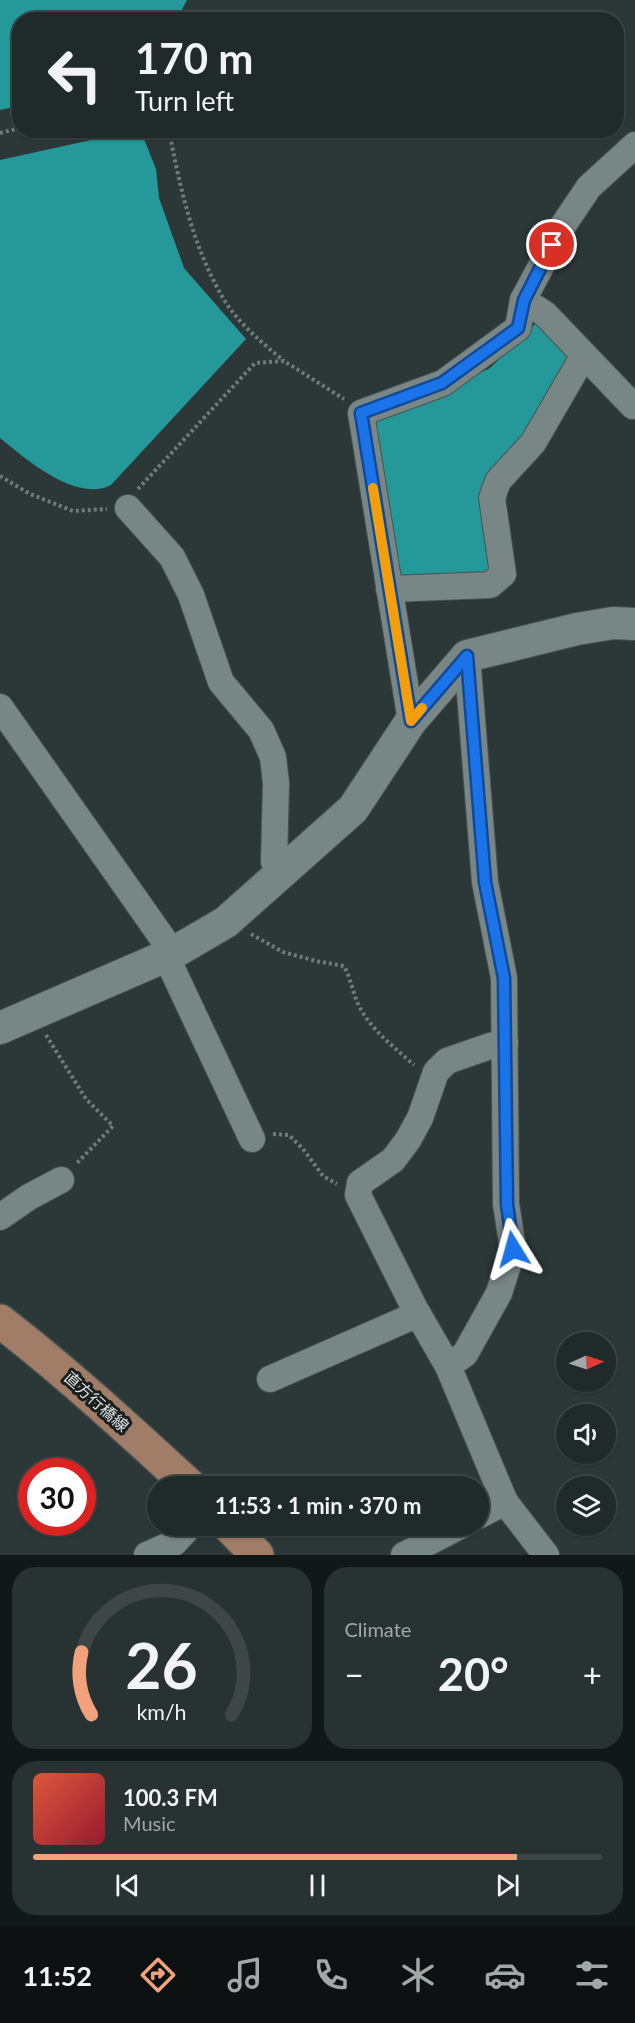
<!DOCTYPE html>
<meta charset="utf-8">
<style>
body{margin:0;font-family:Lato,"Noto Sans JP",sans-serif;background:#293232;color:#f1f3f6;height:100vh;display:flex;flex-direction:column;font-size:22px;white-space:nowrap}
*{box-sizing:border-box;margin:0}
p{font-size:20px;color:#a2a7a8}
.icon{flex:none;width:33px;height:33px;fill:none;stroke:currentColor;stroke-width:2;stroke-linecap:round;stroke-linejoin:round}
.map{position:relative;height:1555px;overflow:hidden}
.details{display:flex;flex-direction:column;gap:12px;padding:12px;background:#121717;flex:1}
.details>*{flex:none}
.hud{position:absolute;left:12px;top:12px;width:612px;height:126px;border-radius:24px;box-shadow:0 2px 4px #0004,0 0 0 2px #3e4647;background:#212a2a;color:#f1f3f6;overflow:hidden}
.needle{width:39px;rotate:87deg}
.tools{position:absolute;left:556px;top:1332px;display:grid;gap:12px}
.tools a{display:grid;place-items:center;width:60px;height:60px;border-radius:50%;background:#212a2a;box-shadow:0 2px 4px #0004,0 0 0 2px #3e4647;font-size:30px}
.speed{position:absolute;left:18px;top:1458px;display:flex;gap:12px;font-size:30px;font-weight:700;text-align:center}
.speed>*{display:grid;place-content:center;width:78px;height:78px;border-radius:50%;background:#212a2a;box-shadow:0 2px 4px #0004,0 0 0 2px #3e4647;line-height:1}
.speed .limit{border:9px solid #d22;background:#fff;color:#111}
.pin{position:absolute;display:grid;place-items:center;width:51px;height:51px;color:#fff;margin:-26px;border:3px solid #fff;border-radius:50%;box-shadow:0 2px 6px #0007}
.me{position:absolute;width:66px;margin:-33px;rotate:352deg;stroke-linejoin:round;filter:drop-shadow(0 0 4px #0008)}
.turn{display:flex;align-items:center;gap:21px;height:126px;padding:0 24px;font-size:27px}
.turn .icon{width:78px;height:78px;stroke-width:2.5}
.turn b{display:block;font-size:42px;line-height:51px}
.big{font-size:45px;font-weight:700;line-height:1.1}
.details .widget{flex:1;display:flex;flex-direction:column;justify-content:center;gap:9px;min-width:0;padding:0 21px;border-radius:24px;background:#293232}
.details .dial{align-items:center;gap:0}
.dial svg{height:156px;overflow:visible;fill:none;stroke:#3e4647;stroke-width:7;stroke-linecap:round;text-anchor:middle}
.dial text{fill:#f1f3f6;stroke:none}
.song{display:flex;align-items:center;gap:18px}
.cover{width:72px;height:72px;border-radius:9px;background:linear-gradient(135deg,hsl(10 70% 55%),hsl(350 70% 35%))}
.played{height:6px;border-radius:3px;background:linear-gradient(90deg,#f1a27b 85%,#3e4647 85%)}
.keys{display:flex;justify-content:space-around;direction:ltr}
.heat{display:flex;justify-content:space-between;align-items:center;font-size:33px;direction:ltr}
.details .tiles{flex:1;display:grid;gap:12px;grid-template-columns:1fr 1fr}
.widget:last-child{grid-column:span 2}
.trip{position:absolute;left:147px;top:1476px;width:342px;height:60px;border-radius:30px;background:#212a2a;box-shadow:0 2px 4px #0004,0 0 0 2px #3e4647;font-weight:700;line-height:60px;text-align:center}
.menu{display:flex;height:96px;justify-content:space-around;align-items:center;background:#0d1111;color:#a2a7a8}
.menu .icon{width:42px;height:42px}
.menu .on{color:#f1a27b}
.menu b{font-size:27px;color:#f1f3f6}
.map>svg:first-child{display:block}
</style>
<div class="map">
<svg width="635" height="1555" viewBox="0 0 635 1555">
<rect width="100%" height="100%" fill="#2c3838"/>
<g fill="#25999a">
<path d="M0,0H187L177,19L20,20L19,106L0,110Z"/>
<path d="M114,135L144,139L156,169L159,198L184,268L246,339L111,485C76,503 26,459 0,438V160Z"/>
<path d="M535,324L545,326L568,355L569,371L525,445L490,474L495,572L397,581L371,431L382,414L449,388L490,368Z"/>
</g>
<g fill="none" stroke-linecap="round" stroke-linejoin="round">
<g stroke="#495352" stroke-width="28">
<g id="minor">
<path d="M523,300L545,314L633,406"/>
<path d="M128,508L172,557L191,595L221,682L261,730L273,757L276,783L274,862L280,874"/>
<path d="M389,589L490,585L503,574L492,498L498,481L533,443L584,355"/>
<path d="M467,656L485,882L504,978L506,1204L513,1249L499,1293L465,1354L448,1366L505,1502L546,1555"/>
<path d="M0,707L173,953"/>
<path d="M411,721L361,413L443,383L518,328L523,300L562,227L589,187L635,145"/>
<path d="M166,956L252,1139"/>
<path d="M0,1217L29,1197L61,1180"/>
<path d="M448,1366L415,1309L358,1195L360,1183L393,1160L408,1140L420,1118L436,1072L447,1061L490,1046L505,1043"/>
<path d="M270,1379L418,1314"/>
<path d="M478,1516L505,1502"/>
<path d="M147,1555L174,1543L190,1526"/>
<path d="M404,1555L460,1526"/>
</g>
</g>
<g stroke="#495352" stroke-width="34">
<path id="tertiary" d="M0,1028L173,953L226,922L353,809L411,721L467,656L577,629L613,623L635,624"/>
</g>
<g stroke="#495352" stroke-width="36">
<g id="primary">
<path d="M0,1321C66,1372 128,1429 190,1486"/>
<path d="M229,1526L257,1555"/>
</g>
</g>
<g stroke="#707a7a" stroke-width="4" stroke-dasharray="3 3" stroke-linecap="butt">
<path d="M169,130C180,188 193,247 223,298C238,323 261,342 284,361"/>
<path d="M0,133L20,128"/>
<path d="M0,476L30,494L73,511L107,509"/>
<path d="M138,489L255,363L284,361L344,399"/>
<path d="M251,934L283,952L316,961L344,966C351,979 353,994 359,1006C372,1031 394,1047 414,1065"/>
<path d="M46,1035L86,1099L113,1126L76,1164"/>
<path d="M273,1134L289,1135L303,1149L323,1176L337,1184"/>
</g>
<use href="#minor" stroke="#798686" stroke-width="26"/>
<use href="#tertiary" stroke="#798686" stroke-width="32"/>
<use href="#primary" stroke="#a17c67" stroke-width="33"/>
</g>
<g fill="none" stroke-linecap="round" stroke-linejoin="round">
<g stroke="#114b97" stroke-width="15">
<path id="route" d="M513,1249L507,1204L504,978L485,882L467,656L411,721L361,413L442,383L518,328L524,300L552,245"/>
</g>
<use href="#route" stroke="#1a73e8" stroke-width="10"/>
<path stroke="#f59e0b" stroke-width="10" d="M373,488L411,721L422,708"/>
</g>
<g text-anchor="middle" dominant-baseline="central" stroke-width="6" stroke-linejoin="round" paint-order="stroke">
<g font-size="16" fill="#dfe6e5" stroke="#191e1e">
<text transform="translate(97 1401) rotate(42)">直方行橋線</text>
</g>
</g>
</svg>
<div class="tools">
<a><svg class="needle" viewBox="-14 -14 28 28"><path d="M0-13l5 13h-10z" fill="#e53935"/><path d="M0 13l5-13h-10z" fill="#a2a7a8"/></svg></a>
<a><svg class="icon" aria-label="sound" viewBox="0 0 24 24"><path d="M4 9h4l5-4v14l-5-4H4zM17 9q2 3 0 6"/></svg></a>
<a><svg class="icon" aria-label="layers" viewBox="0 0 24 24"><path d="M12 4l9 5-9 5-9-5zM3 14l9 5 9-5"/></svg></a>
</div>
<div class="speed"><div class="limit">30</div></div>
<div class="pin" style="left:552px;top:245px;background:#d93025"><svg class="icon" aria-label="arrive" viewBox="0 0 24 24"><path d="M6 21V4h12l-3 4 3 4H6"/></svg></div>
<svg class="me" style="left:513px;top:1249px" viewBox="-20 -20 40 40"><path d="M0-17L14 15 0 8-14 15z" fill="#1a73e8" stroke="#fff" stroke-width="4"/></svg>
<div class="trip">11:53 · 1 min · 370 m</div>
<div class="hud">
<div class="turn"><svg class="icon" aria-label="left" viewBox="0 0 24 24"><path d="M17 20v-9H6M10 6l-5 5 5 5"/></svg><div><b>170 m</b>Turn left</div></div>
</div>
</div>
<section class="details">
<div class="tiles">
<div class="widget dial"><svg viewBox="0 0 100 80">
<path d="M14 69A42 42 0 1 1 86 69"/>
<path d="M14 69A42 42 0 0 1 9 37" stroke="#f1a27b"/>
<text x="50" y="56" font-size="32" font-weight="700">26</text>
<text x="50" y="72" font-size="11">km/h</text>
</svg></div>
<div class="widget"><p>Climate</p>
<div class="heat"><a>−</a><b class="big">20°</b><a>+</a></div>
</div>
<div class="widget">
<div class="song"><i class="cover"></i><div><b>100.3 FM</b><p>Music</p></div></div>
<div class="played"></div>
<div class="keys"><svg class="icon" aria-label="previous" viewBox="0 0 24 24"><path d="M18 5L8 12l10 7zM5 5v14"/></svg><svg class="icon" aria-label="pause" viewBox="0 0 24 24"><path d="M8 5v14M16 5v14"/></svg><svg class="icon" aria-label="next" viewBox="0 0 24 24"><path d="M6 5l10 7-10 7zM19 5v14"/></svg></div>
</div>
</div>
</section>
<nav class="menu">
<b>11:52</b>
<svg class="icon on" aria-label="directions" viewBox="0 0 24 24"><path d="M12 3l9 9-9 9-9-9zM9 14v-3h6M13 9l2 2-2 2"/></svg>
<svg class="icon" aria-label="music" viewBox="0 0 24 24"><path d="M9 18V5l10-2v13"/><circle cx="6" cy="18" r="3"/><circle cx="16" cy="16" r="3"/></svg>
<svg class="icon" aria-label="phone" viewBox="0 0 24 24"><path d="M5 4h4l2 5-3 2q2 4 5 5l2-3 5 2v4C11 20 4 13 5 4z"/></svg>
<svg class="icon" aria-label="climate" viewBox="0 0 24 24"><path d="M12 3v18M4 7l16 10M4 17L20 7"/></svg>
<svg class="icon" aria-label="car" viewBox="0 0 24 24"><path d="M5 17H2v-5l4-1 3-4h7l3 4 3 1v5h-3M9 17h6M6 11h13"/><circle cx="7" cy="17" r="2"/><circle cx="17" cy="17" r="2"/></svg>
<svg class="icon" aria-label="filters" viewBox="0 0 24 24"><path d="M4 7h16M4 17h16"/><circle cx="9" cy="7" r="2"/><circle cx="15" cy="17" r="2"/></svg>
</nav>
